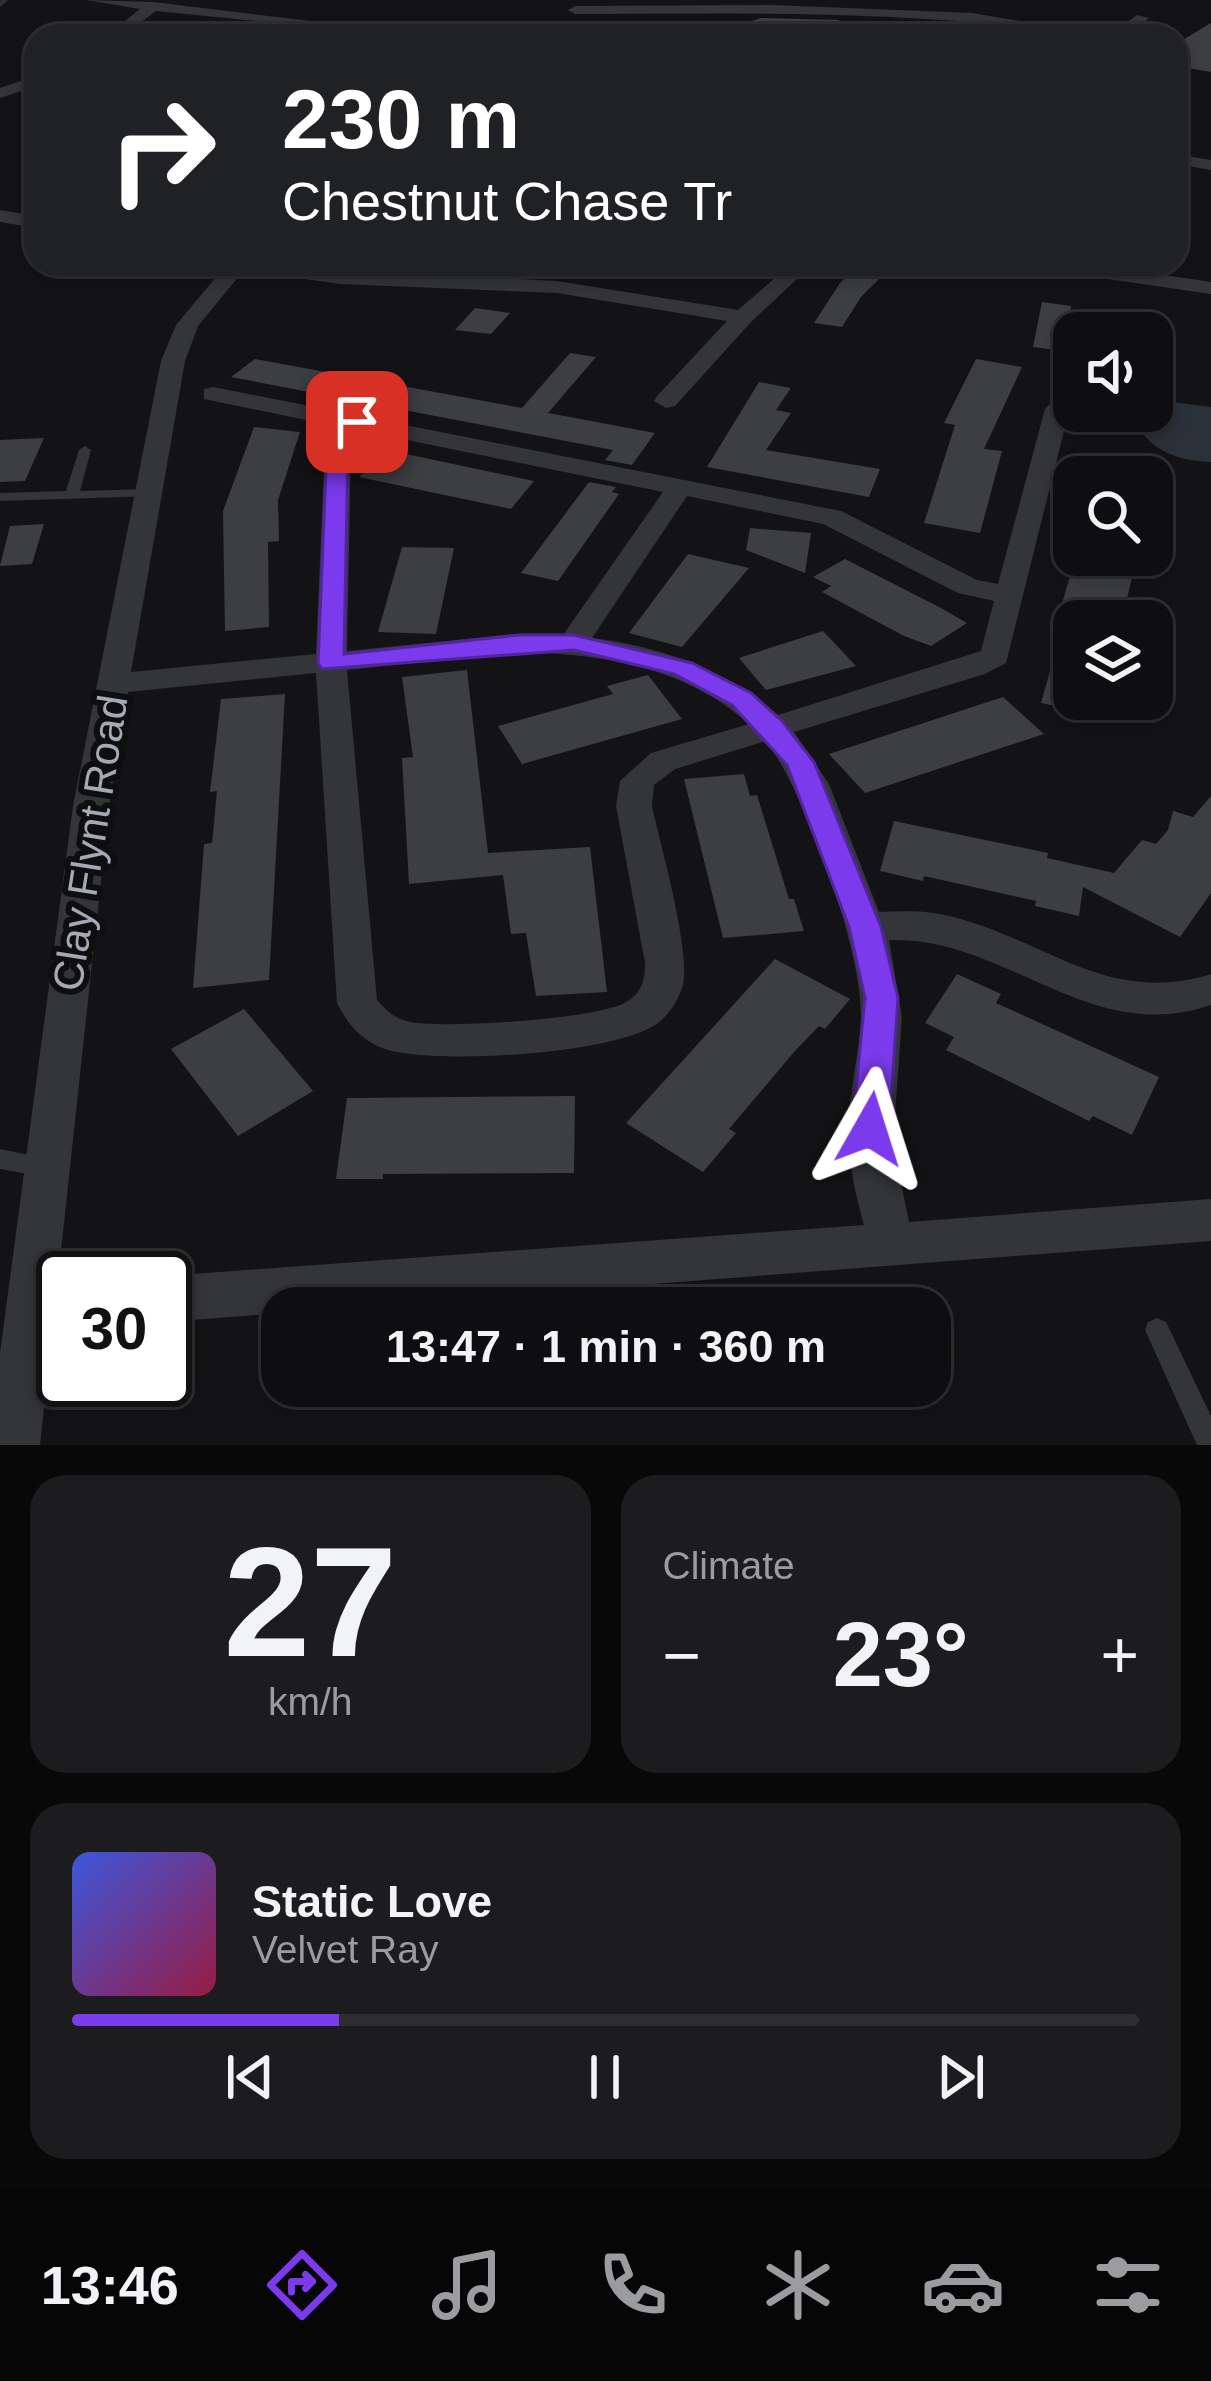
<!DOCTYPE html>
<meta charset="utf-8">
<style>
body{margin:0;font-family:Helvetica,sans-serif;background:#1c1c1e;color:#f1f3f6;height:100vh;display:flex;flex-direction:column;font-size:45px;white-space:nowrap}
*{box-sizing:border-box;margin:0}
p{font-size:39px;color:#9b9c9f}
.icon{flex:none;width:66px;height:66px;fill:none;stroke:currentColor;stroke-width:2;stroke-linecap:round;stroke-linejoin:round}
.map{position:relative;height:1445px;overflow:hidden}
.details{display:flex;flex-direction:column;gap:30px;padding:30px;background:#080809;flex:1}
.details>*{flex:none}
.hud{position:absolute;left:24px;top:24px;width:1164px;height:252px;border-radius:36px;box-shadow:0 6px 18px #0003,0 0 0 3px #2e2e30;background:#202124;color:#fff;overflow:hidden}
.tools{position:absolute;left:1053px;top:312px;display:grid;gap:24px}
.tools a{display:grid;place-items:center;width:120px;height:120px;border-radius:24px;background:#0e0e10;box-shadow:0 6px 18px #0003,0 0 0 3px #2e2e30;font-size:60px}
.speed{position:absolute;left:36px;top:1251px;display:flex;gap:24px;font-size:60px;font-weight:700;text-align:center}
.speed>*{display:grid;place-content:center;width:156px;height:156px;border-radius:50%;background:#0e0e10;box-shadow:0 6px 18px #0003,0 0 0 3px #2e2e30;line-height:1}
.speed .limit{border:6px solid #111;border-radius:18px;background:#fff;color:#111}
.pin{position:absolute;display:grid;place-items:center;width:102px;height:102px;color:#fff;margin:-51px;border-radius:24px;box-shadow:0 6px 18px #0006}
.me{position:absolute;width:132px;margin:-66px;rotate:6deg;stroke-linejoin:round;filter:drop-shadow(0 0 9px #0008)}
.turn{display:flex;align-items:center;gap:42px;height:252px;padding:0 60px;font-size:54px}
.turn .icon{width:156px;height:156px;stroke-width:2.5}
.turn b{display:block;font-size:84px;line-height:102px}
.big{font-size:90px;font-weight:700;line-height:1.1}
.details .widget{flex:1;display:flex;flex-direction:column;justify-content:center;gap:18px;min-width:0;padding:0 42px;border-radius:36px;background:#1c1c1e}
.details .dial{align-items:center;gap:0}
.dial b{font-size:156px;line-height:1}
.song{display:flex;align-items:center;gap:36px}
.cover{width:144px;height:144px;border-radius:18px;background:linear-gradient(135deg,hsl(230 70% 55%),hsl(340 70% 35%))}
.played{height:12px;border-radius:6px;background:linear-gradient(90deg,#7c3aed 25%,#2e2e30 25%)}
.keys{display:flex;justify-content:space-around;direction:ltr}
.heat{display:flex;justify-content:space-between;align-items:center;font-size:66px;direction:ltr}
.details .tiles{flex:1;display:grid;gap:30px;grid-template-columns:1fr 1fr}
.widget:last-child{grid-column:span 2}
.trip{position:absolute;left:261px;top:1287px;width:690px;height:120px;border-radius:36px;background:#0e0e10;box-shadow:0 6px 18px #0003,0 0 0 3px #2e2e30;font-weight:700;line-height:120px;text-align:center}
.dock{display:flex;height:192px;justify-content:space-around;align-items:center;background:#060606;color:#9b9c9f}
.dock .icon{width:84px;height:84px}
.dock .selected{color:#7c3aed}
.dock b{font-size:54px;color:#f1f3f6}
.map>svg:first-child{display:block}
</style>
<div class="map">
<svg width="1211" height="1445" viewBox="0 0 1211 1445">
<rect width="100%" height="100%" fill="#131315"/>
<path fill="#2a3138" d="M1164,401L1211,407V462C1177,461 1142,449 1133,412L1152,411V402Z"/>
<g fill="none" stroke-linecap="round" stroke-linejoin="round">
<path stroke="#2a3138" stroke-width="4.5" d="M0,4L5,0"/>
</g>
<g fill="#3d3e42">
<path d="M761,18L801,19L840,20L813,36L730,28Z"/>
<path d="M1211,23V72L1176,66V44Z"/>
<path d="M860,264H894L861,297L842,327L814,323L840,283Z"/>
<path d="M1042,302L1071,306L1064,351L1033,347Z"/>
<path d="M475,308L510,313L491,334L455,330Z"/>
<path d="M570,353L596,357L548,413L655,433L632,465L605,460L613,450L231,377L255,359L522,408Z"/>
<path d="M976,359L1022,367L984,449L1002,451L980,533L924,523L955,425L944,423Z"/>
<path d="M759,382L791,388L776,410L791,413L766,450L880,469L869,497L707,467Z"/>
<path d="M254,427L300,432L278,500L279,541L268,542L269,627L225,631L223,511Z"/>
<path d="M44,438L25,481L0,482V440Z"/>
<path d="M387,450L534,481L511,509L359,477Z"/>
<path d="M589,482L616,487L612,492L619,494L558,581L521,573Z"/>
<path d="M44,524L32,564L0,566L10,526Z"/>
<path d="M750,528L811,533L805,573L746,550Z"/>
<path d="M402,547L454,548L436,634L378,632Z"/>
<path d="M688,554L749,568L682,647L629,633Z"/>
<path d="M1076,555H1137L1122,621H1074V710L1041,703L1064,621H1057Z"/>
<path d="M845,559L941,608L967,623L931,646L904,636L822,592L831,586L813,577Z"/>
<path d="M823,631L856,666L766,690L739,658Z"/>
<path d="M467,670L488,853L590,847L607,992L536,996L526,933L511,934L503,875L409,884L402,758L413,757L402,677Z"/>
<path d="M648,675L682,719L522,764L498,726L613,694L607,686Z"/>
<path d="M285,694L269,980L193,988L204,844L212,843L217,791L210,792L221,699Z"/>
<path d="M1003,697L1044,734L865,793L829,754Z"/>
<path d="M744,774L750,796L757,795L789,899H794L804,931L723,938L684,779Z"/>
<path d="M1211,796V893L1180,937L1083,887L1079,916L1035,906L1036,901L924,876L923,881L880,871L894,821L1048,853L1047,858L1114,873L1142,840L1156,844L1168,830L1173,811L1193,817Z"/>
<path d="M775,959L850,999L825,1029L819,1026L794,1052L729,1129L736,1133L703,1172L626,1123Z"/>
<path d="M957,974L1001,994L996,1003L1159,1077L1132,1135L1093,1116L1089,1121L946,1050L954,1037L925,1023Z"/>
<path d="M244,1009L313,1091L238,1136L171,1049Z"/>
<path d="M575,1096L574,1173L383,1174V1179H336L347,1098Z"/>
</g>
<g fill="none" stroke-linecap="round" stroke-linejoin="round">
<g fill="#343539" fill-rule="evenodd">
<path d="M85,446L91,450L80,491L149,489L154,490V496L0,501V493L66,491L79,450Z"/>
<path d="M0,1149L53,1160L56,1167L53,1174L45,1177L0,1169Z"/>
<path d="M1157,1318L1166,1322L1211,1416V1445H1197L1145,1330L1148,1322Z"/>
</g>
<g fill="#343539" fill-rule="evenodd">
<path d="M86,0L153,2L352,26L345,30L156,11L122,36H106L140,9Z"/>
<path d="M773,5L972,13L1109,36L1137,15L1149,18C1115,50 1069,33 1027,28C877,10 726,14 575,14L568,10L575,6Z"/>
<path d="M36,76V86L0,98V88Z"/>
<path d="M1176,154L1211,160V170L1176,164Z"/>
<path d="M0,210L36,216V228L0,222Z"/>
<path d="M227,264L557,281L738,310L791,264H813L751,322L675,406L666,408L654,401L657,396L727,321L557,293L340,284L244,270L198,326L185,361L131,672L316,654L325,446L340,427L204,399V389L213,387L841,511L977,580L998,584L1045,409L1065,388L1074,386V406L1069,411L1006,663L985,674L794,732L829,784L879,912C904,911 928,910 953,917C1048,941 1107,1006 1211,974V1005C1088,1047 1006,936 889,940L902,1017L893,1143L909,1222L1211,1199V1241L340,1308H282V1313L165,1322V1278H161L165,1276L864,1225C854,1189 846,1153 849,1116C851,1082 860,1050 861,1016C862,949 806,794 766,741L675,769L654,785L652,806C660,844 693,956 682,988C677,1002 668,1017 655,1025C612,1054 430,1066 382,1048C360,1039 347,1023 337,1003L316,673L128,692L109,806L40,1445H0V1353L73,806L161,361L176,325ZM363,431L663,492L563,635L518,634L347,651L351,447ZM687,496L823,524L958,593L994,601L981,651L778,715C725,669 662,647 592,638ZM518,652C602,654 684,666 749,724L651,753L620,781L616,806L645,963C645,980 642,993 626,1002C600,1019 438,1030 406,1021C394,1018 385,1009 377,1000L347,670Z"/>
<path d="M1036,264H1089L1211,282V294L1046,270Z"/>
</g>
</g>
<path fill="#7c3aed" stroke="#51269a" stroke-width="3" d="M357,415L367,422L348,447L344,654L518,635H574L692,663L751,693L782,721L814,762L881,927L898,998L889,1129L883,1140L870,1144L857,1140L852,1129L865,998L849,927L787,765L732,705L674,674L574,650L322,669L318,663L327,446L349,417Z"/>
<g text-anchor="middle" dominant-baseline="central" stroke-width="12" stroke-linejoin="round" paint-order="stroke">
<g font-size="42" fill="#a5a9b4" stroke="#0e0e10">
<text transform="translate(90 843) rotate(-81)">Clay Flynt Road</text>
</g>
</g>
</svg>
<div class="tools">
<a><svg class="icon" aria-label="sound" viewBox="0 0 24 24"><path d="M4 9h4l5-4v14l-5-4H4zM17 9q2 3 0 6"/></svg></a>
<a><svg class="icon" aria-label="search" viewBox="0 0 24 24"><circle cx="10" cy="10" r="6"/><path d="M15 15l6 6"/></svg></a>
<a><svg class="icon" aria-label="layers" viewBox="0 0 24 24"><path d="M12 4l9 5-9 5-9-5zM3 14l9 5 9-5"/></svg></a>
</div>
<div class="speed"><div class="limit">30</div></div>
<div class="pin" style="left:357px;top:422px;background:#d93025"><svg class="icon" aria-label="arrive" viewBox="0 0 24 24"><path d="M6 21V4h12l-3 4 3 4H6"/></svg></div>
<svg class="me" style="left:870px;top:1129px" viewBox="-20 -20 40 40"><path d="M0-17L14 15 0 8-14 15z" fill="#7c3aed" stroke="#fff" stroke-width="4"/></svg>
<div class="trip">13:47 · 1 min · 360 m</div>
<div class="hud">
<div class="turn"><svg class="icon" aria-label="right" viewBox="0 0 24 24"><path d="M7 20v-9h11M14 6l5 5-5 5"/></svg><div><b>230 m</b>Chestnut Chase Tr</div></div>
</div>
</div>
<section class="details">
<div class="tiles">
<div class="widget dial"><b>27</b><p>km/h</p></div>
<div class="widget"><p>Climate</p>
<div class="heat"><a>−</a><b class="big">23°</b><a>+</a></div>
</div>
<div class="widget">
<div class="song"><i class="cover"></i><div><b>Static Love</b><p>Velvet Ray</p></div></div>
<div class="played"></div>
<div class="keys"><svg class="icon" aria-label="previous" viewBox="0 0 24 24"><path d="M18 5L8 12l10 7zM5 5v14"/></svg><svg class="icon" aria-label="pause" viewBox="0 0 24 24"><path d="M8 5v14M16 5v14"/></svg><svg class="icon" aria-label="next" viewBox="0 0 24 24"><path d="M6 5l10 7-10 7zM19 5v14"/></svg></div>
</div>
</div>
</section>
<nav class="dock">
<b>13:46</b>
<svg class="icon selected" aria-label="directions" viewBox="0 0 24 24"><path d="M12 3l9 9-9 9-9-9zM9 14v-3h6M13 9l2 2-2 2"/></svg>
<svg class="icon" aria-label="music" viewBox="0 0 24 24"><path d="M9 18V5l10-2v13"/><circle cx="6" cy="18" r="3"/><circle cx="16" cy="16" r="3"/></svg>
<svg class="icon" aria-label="phone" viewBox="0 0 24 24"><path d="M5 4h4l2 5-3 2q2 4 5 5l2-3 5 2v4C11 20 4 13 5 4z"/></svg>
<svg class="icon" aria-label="climate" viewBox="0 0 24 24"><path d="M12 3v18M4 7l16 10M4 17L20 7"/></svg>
<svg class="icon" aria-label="car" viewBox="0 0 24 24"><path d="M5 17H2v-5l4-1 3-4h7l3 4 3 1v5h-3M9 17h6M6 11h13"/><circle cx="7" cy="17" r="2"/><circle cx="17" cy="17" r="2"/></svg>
<svg class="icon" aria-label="filters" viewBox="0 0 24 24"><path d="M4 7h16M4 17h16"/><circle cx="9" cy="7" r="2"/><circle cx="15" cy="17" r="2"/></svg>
</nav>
